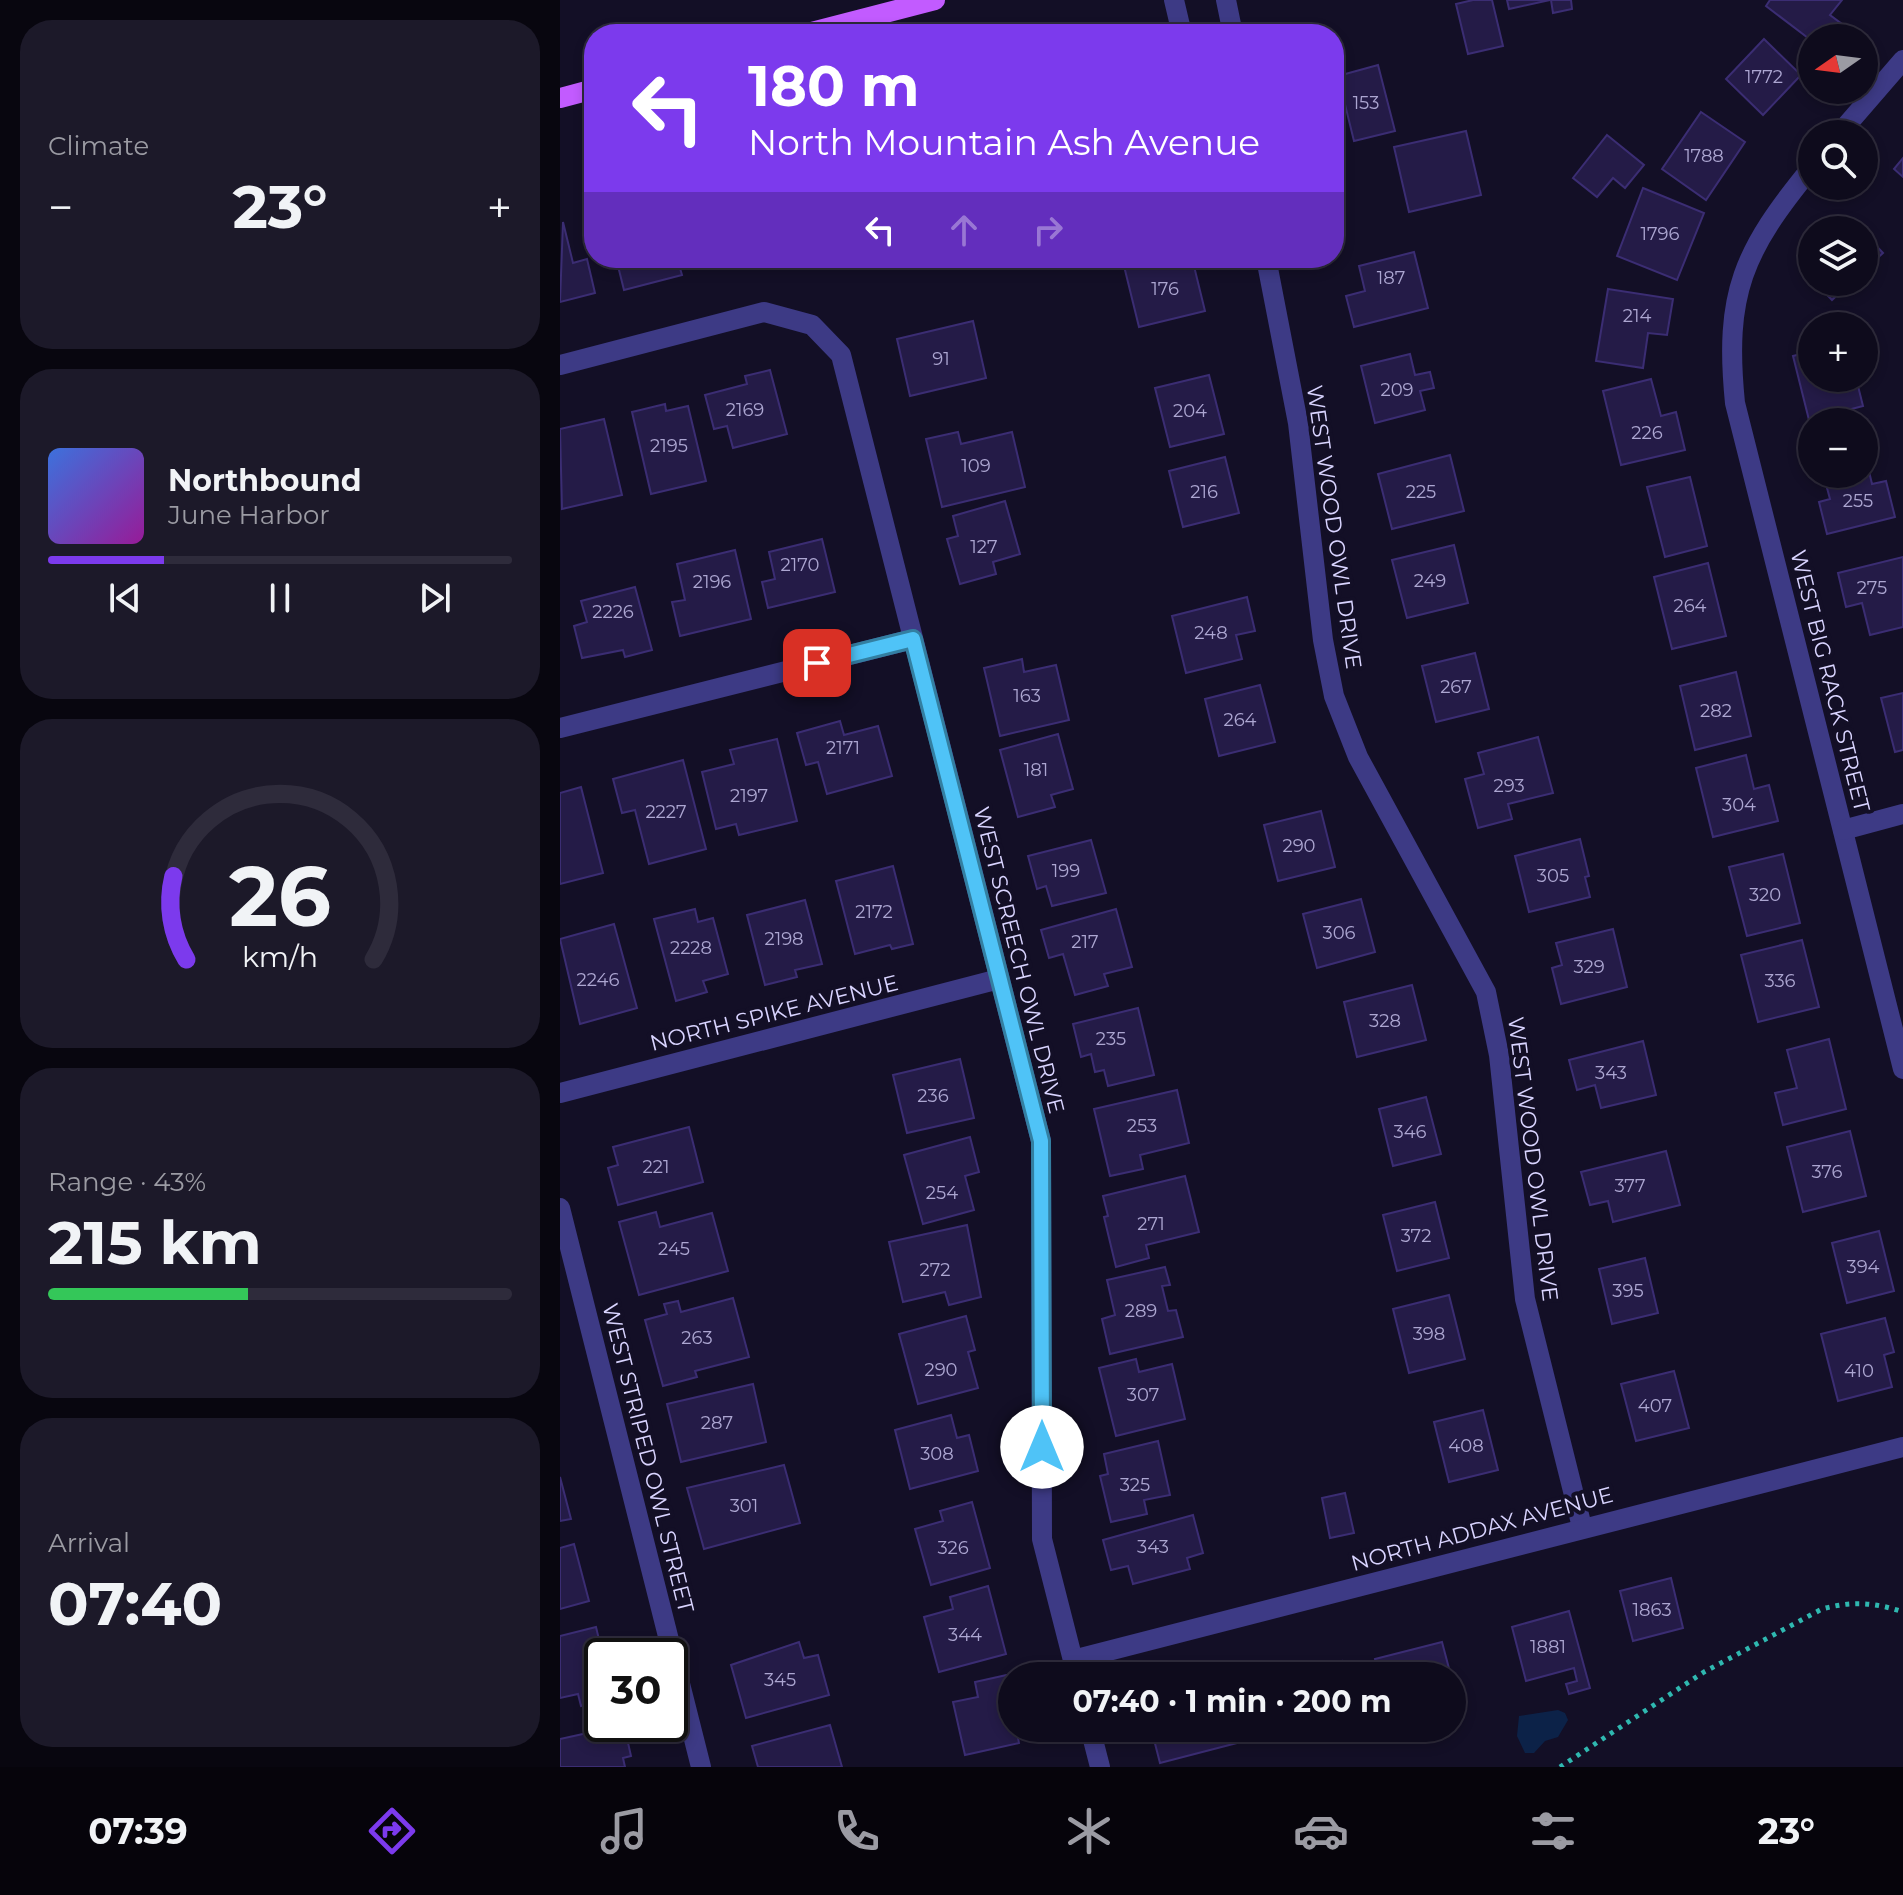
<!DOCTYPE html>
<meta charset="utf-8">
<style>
body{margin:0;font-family:Montserrat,sans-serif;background:#1c1929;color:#f1f3f6;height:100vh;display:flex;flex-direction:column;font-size:30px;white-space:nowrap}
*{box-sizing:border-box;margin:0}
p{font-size:26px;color:#9b9ba3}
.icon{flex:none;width:44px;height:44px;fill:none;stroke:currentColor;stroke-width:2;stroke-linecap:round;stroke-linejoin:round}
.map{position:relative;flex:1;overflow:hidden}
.drawer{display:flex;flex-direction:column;gap:20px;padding:20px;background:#08060f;width:560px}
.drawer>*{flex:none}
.top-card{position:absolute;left:24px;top:24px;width:760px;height:244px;border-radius:32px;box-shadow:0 4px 12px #0003,0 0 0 2px #2e2b3b;background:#7c3aed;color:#fff;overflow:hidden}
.needle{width:52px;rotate:256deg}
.buttons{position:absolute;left:1238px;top:24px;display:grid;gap:16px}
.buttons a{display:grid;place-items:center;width:80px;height:80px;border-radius:50%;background:#0e0b1c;box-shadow:0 4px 12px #0003,0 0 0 2px #2e2b3b;font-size:40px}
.speed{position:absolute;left:24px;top:1638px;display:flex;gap:16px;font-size:40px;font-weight:700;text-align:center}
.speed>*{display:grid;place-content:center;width:104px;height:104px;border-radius:50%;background:#0e0b1c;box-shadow:0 4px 12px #0003,0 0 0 2px #2e2b3b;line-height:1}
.speed .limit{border:4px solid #111;border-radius:12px;background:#fff;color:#111}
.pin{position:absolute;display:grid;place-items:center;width:68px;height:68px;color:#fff;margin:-34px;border-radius:16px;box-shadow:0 4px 12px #0006}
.me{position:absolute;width:88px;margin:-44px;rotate:0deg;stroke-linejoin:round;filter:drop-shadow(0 0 6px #0008)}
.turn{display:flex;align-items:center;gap:28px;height:168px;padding:0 32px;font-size:36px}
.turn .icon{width:104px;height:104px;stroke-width:2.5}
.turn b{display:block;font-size:56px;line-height:68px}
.lanes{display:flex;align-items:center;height:76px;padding:0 32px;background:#0003;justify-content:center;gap:40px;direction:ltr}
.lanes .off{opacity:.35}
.big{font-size:60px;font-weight:700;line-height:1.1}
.drawer .tile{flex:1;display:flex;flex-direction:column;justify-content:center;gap:12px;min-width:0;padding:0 28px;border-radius:32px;background:#1c1929}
.drawer .dial{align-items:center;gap:0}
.dial svg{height:208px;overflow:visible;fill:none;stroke:#2e2b3b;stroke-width:7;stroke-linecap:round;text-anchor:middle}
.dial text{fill:#f1f3f6;stroke:none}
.song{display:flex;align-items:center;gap:24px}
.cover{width:96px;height:96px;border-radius:12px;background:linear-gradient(135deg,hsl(220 70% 55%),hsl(300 70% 35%))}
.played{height:8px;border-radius:4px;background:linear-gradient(90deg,#7c3aed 25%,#2e2b3b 25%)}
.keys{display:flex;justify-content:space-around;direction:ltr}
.heat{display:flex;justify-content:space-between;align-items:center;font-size:44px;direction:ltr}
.charge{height:12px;border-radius:6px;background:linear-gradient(90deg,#34c759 43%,#2e2b3b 0)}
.trip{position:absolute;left:438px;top:1662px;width:468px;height:80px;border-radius:40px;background:#0e0b1c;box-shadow:0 4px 12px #0003,0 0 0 2px #2e2b3b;font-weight:700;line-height:80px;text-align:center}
.dock{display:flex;height:128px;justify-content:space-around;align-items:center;background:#06040b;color:#9b9ba3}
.dock .icon{width:56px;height:56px}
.dock .selected{color:#7c3aed}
.dock b{font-size:36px;color:#f1f3f6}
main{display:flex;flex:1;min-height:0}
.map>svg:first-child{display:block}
</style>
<main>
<section class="drawer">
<div class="tile"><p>Climate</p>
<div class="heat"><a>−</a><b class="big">23°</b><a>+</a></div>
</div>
<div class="tile">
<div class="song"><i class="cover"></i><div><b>Northbound</b><p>June Harbor</p></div></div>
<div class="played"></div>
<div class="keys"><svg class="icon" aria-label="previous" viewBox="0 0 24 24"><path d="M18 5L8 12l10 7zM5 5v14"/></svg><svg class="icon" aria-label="pause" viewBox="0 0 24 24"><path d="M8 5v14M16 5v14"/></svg><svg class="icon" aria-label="next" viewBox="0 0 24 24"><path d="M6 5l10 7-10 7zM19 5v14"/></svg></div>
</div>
<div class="tile dial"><svg viewBox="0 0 100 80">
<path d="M14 69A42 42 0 1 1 86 69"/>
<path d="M14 69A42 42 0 0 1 9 37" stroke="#7c3aed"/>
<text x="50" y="56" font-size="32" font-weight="700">26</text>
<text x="50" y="72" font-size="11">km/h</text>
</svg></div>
<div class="tile"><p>Range · 43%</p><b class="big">215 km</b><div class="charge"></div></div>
<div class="tile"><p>Arrival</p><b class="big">07:40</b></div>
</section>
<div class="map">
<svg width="1343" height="1767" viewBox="0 0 1343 1767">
<rect width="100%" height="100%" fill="#130f26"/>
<path fill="#0c2248" d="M998,1710L1005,1713L1008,1720L998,1737L985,1741L974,1753H965L957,1736L959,1716Z"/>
<g fill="#241b47" stroke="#3b2d73" stroke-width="2">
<path d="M913,0H932L943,46L908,54L896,4Z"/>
<path d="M947,0H990L949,9Z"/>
<path d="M991,0H1011L1012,9L993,13Z"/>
<path d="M1210,0H1282L1270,15L1286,27L1277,38L1252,41L1206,6Z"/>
<path d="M1204,39L1241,75L1203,115L1166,79Z"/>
<path d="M818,65L835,131L794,141L778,76Z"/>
<path d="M1141,112L1185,142L1146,200L1102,169Z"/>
<path d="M906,131L921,195L849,212L834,147Z"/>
<path d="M1047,135L1084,165L1065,188L1053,178L1037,197L1013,178Z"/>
<path d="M1343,158V177L1334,169Z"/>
<path d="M1083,188L1144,213L1117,280L1057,256Z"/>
<path d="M3,222L13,263L27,259L35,293L0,302Z"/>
<path d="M1304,233L1323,253L1304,270Z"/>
<path d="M854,252L868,308L794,327L786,296L805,291L799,266Z"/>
<path d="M56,258H117L122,275L64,290Z"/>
<path d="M597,258H632L645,311L579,327L564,266Z"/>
<path d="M1255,282H1291L1272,300Z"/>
<path d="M1048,289L1113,299L1107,335L1088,333L1083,368L1036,361Z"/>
<path d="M413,321L426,378L350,396L337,339Z"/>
<path d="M1252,351V378H1296L1303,406L1249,420L1233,356Z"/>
<path d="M850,354L855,375L870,372L874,388L860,391L865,410L815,423L801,366Z"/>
<path d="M210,370L227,434L173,448L167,426L154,429L145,395L187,384L185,376Z"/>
<path d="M649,375L664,434L610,447L595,388Z"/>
<path d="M1091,379L1101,416L1116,412L1125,450L1061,465L1043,391Z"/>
<path d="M105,404L106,411L128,406L146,481L91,494L72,412Z"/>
<path d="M44,419L62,495L2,509L0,429Z"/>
<path d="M398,432L401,444L452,432L465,487L382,507L366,439Z"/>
<path d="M890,455L904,511L832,529L818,474Z"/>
<path d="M665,457L679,513L623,527L609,471Z"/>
<path d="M1308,467L1312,484L1326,481L1335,517L1267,534L1259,502L1270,499L1264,477L1304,474V468Z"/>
<path d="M1130,477L1147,546L1105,557L1087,487Z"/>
<path d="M445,501L460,554L433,562L436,574L400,584L387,539L398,536L393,516Z"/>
<path d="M262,539L275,592L208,608L202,582L215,579L209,552Z"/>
<path d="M894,545L908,603L847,618L832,560Z"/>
<path d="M175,550L191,619L120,636L112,602L125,600L117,564Z"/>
<path d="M1343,557V627L1310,635L1302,603L1286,607L1278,573Z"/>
<path d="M1148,563L1166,636L1112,649L1094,577Z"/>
<path d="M75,587L92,650L65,657L63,650L22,658L14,626L27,622L21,601Z"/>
<path d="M687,597L695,631L676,635L682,659L626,673L612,616Z"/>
<path d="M915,653L929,709L876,722L862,666Z"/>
<path d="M462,659L464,672L496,665L509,720L440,736L424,668Z"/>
<path d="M1176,672L1191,736L1135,750L1120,686Z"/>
<path d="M700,685L715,742L659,756L645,699Z"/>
<path d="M1343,693V750L1335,752L1321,698Z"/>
<path d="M280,721L284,735L318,726L332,776L267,794L258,762L246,765L237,733Z"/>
<path d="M498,734L513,789L491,795L495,807L458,817L440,750Z"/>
<path d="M978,737L993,793L948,804L952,819L918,828L905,779L924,774L918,753Z"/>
<path d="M217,739L237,821L179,835L176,824L156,829L142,772L174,764L170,750Z"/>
<path d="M1186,755L1194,789L1209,785L1218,821L1153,837L1136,768Z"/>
<path d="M123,760L146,849L89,864L75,810L62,813L53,779Z"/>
<path d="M21,787L43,873L0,884V793Z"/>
<path d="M761,811L775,867L718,881L704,825Z"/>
<path d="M1020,839L1029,876L1025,877L1030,897L969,912L955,856Z"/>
<path d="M531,840L546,893L492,906L486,886L477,889L468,856Z"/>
<path d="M1223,854L1240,923L1187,936L1169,867Z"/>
<path d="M333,866L353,944L332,949L330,945L295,954L276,881Z"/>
<path d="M801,899L815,952L757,968L743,914Z"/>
<path d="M245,900L262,964L235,970L237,977L205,985L187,915Z"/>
<path d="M135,909L138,922L153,918L168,974L143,981L147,992L116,1001L94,919Z"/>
<path d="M556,909L572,967L544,974L548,986L515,995L503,954L489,958L481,930Z"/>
<path d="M54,924L77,1008L20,1024L0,939Z"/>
<path d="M1053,929L1067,987L1001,1004L992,968L1002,965L996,943Z"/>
<path d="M1242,940L1259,1007L1198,1022L1181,955Z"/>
<path d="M852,985L866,1040L797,1057L784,1002Z"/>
<path d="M578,1008L594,1075L548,1086L544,1070L535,1072L531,1054L521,1057L513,1024Z"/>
<path d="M1269,1039L1286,1109L1223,1125L1215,1093L1237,1088L1227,1050Z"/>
<path d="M1083,1041L1096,1095L1041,1108L1035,1085L1017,1090L1009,1060Z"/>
<path d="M400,1059L414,1118L347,1133L333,1075Z"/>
<path d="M617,1090L629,1143L580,1155L583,1169L550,1176L534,1109Z"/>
<path d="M866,1097L881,1154L833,1166L819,1109Z"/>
<path d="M129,1127L143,1182L58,1205L48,1168L58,1165L53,1147Z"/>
<path d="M1290,1131L1306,1196L1243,1212L1227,1147Z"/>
<path d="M410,1137L419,1172L405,1176L414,1210L363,1224L344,1155Z"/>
<path d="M1106,1151L1120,1205L1053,1222L1048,1201L1030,1205L1021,1172Z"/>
<path d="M625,1176L639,1232L586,1245L589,1258L556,1267L544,1217L548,1216L543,1196Z"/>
<path d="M875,1202L889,1258L837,1271L823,1215Z"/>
<path d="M96,1212L100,1227L152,1213L168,1271L79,1295L59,1222Z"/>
<path d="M407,1225L421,1297L389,1305L385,1292L343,1302L329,1242Z"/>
<path d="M1319,1231L1334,1291L1287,1303L1272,1243Z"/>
<path d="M1085,1258L1098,1313L1052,1324L1039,1269Z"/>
<path d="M605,1267L610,1285L602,1286L608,1311L616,1310L623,1337L550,1354L542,1319L555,1315L547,1280Z"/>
<path d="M889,1295L905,1359L849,1373L833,1309Z"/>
<path d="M173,1298L189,1357L135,1371L137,1377L103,1386L85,1320L107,1314L104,1304L118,1301L121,1312Z"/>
<path d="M406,1316L415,1350L408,1352L418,1388L358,1404L339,1334Z"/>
<path d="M1325,1318L1334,1352L1324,1355L1332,1387L1278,1401L1261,1334Z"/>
<path d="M576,1359L579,1372L612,1364L625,1419L556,1436L539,1368Z"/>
<path d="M1114,1371L1129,1428L1076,1441L1061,1384Z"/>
<path d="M193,1384L206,1442L121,1462L107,1404Z"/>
<path d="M923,1410L938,1470L889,1482L874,1422Z"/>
<path d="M391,1415L397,1438L409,1435L418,1471L350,1489L335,1430Z"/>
<path d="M598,1441L610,1495L584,1500L587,1514L551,1522L540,1476L548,1474L544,1454Z"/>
<path d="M224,1465L240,1523L144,1549L127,1488Z"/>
<path d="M0,1477L11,1519L0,1521Z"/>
<path d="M785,1493L794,1533L770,1538L762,1498Z"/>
<path d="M412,1502L430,1568L371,1585L355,1529L383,1521L380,1511Z"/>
<path d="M633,1515L643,1553L627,1558L630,1569L573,1584L568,1566L551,1570L543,1540Z"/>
<path d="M14,1544L29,1601L0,1609V1548Z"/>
<path d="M1111,1578L1123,1628L1073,1641L1060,1591Z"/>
<path d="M428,1586L446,1654L379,1672L364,1617L393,1609L390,1597Z"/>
<path d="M1009,1611L1030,1688L1009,1694L1006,1684L1017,1681L1014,1668L966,1681L952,1627Z"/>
<path d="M36,1627L43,1656L42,1701L21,1706L18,1694L0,1698V1636Z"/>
<path d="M239,1642L244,1658L258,1655L269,1695L186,1718L171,1665Z"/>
<path d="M882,1642L891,1676H819L815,1659Z"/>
<path d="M782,1661L786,1676H718Z"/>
<path d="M451,1674L452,1728H456L459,1743L405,1755L393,1702L418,1697L415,1682Z"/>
<path d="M64,1725L71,1756L63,1758L65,1767H0V1739Z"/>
<path d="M270,1725L282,1767H198L192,1746Z"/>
<path d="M591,1728H673L677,1743L600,1763Z"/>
<path d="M741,1728H798L745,1741Z"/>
</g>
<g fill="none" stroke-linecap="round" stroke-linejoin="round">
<path stroke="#2fb8b0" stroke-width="5" stroke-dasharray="4 6" stroke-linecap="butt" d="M1000,1767L1144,1672L1262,1609C1291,1601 1314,1602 1343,1612"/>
<g stroke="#3d3a85" stroke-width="20">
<path d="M614,0L622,34"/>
<path d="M666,0L673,34"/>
<path d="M1279,134L1343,60"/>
<path d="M1252,167C1183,251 1164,293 1175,403L1343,1069"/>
<path d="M706,258L738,423L763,640L774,696L798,757L926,992L939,1055L965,1299L1022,1527"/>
<path d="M0,365L204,312L252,325L281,355L481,1141L482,1539L517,1676"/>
<path d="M0,728L353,639"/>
<path d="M1283,830L1343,814"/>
<path d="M0,1093L439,979"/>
<path d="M0,1208L141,1767"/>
<path d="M513,1660L1343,1447"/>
<path d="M530,1728L540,1767"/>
</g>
<g stroke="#c25bff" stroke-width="20">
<path d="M244,34L375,0"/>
<path d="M0,98L34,89"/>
</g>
</g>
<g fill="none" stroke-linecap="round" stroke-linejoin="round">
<g stroke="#337fa1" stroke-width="20">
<path id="route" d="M257,663L353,639L481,1141L482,1447"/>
</g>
<use href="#route" stroke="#4fc3f7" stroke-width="14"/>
</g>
<g text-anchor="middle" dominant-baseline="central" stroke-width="8" stroke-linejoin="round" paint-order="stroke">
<g font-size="18" fill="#aca6d1">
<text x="1204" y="77">1772</text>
<text x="806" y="103">153</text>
<text x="1144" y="156">1788</text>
<text x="1100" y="234">1796</text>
<text x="831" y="278">187</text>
<text x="605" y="289">176</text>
<text x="1077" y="316">214</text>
<text x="381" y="359">91</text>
<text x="837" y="390">209</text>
<text x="185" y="410">2169</text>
<text x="630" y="411">204</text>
<text x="1087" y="433">226</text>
<text x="109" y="446">2195</text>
<text x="416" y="466">109</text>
<text x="644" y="492">216</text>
<text x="861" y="492">225</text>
<text x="1298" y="501">255</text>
<text x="424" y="547">127</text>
<text x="240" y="565">2170</text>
<text x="870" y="581">249</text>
<text x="152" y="582">2196</text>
<text x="1312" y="588">275</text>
<text x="1130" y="606">264</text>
<text x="53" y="612">2226</text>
<text x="651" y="633">248</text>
<text x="896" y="687">267</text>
<text x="467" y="696">163</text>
<text x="1156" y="711">282</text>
<text x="680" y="720">264</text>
<text x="283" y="748">2171</text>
<text x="476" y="770">181</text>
<text x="949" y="786">293</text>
<text x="189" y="796">2197</text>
<text x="1179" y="805">304</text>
<text x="106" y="812">2227</text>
<text x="739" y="846">290</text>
<text x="506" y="871">199</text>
<text x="993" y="876">305</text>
<text x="1205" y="895">320</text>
<text x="314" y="912">2172</text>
<text x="779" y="933">306</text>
<text x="224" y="939">2198</text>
<text x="525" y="942">217</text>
<text x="131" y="948">2228</text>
<text x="1029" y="967">329</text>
<text x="38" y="980">2246</text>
<text x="1220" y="981">336</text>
<text x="825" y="1021">328</text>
<text x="551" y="1039">235</text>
<text x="1051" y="1073">343</text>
<text x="373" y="1096">236</text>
<text x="582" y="1126">253</text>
<text x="850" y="1132">346</text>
<text x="96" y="1167">221</text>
<text x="1267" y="1172">376</text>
<text x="1070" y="1186">377</text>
<text x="382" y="1193">254</text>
<text x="591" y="1224">271</text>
<text x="856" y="1236">372</text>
<text x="114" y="1249">245</text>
<text x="1303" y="1267">394</text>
<text x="375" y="1270">272</text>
<text x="1068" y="1291">395</text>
<text x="581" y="1311">289</text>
<text x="869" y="1334">398</text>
<text x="137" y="1338">263</text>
<text x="381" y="1370">290</text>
<text x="1299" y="1371">410</text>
<text x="583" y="1395">307</text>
<text x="1095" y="1406">407</text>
<text x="157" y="1423">287</text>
<text x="906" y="1446">408</text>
<text x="377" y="1454">308</text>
<text x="575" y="1485">325</text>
<text x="184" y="1506">301</text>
<text x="593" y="1547">343</text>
<text x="393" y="1548">326</text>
<text x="1092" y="1610">1863</text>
<text x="405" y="1635">344</text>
<text x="988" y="1647">1881</text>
<text x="220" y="1680">345</text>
</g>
<g font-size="22" fill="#d9d4ff" stroke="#130f26">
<text transform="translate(774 527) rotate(82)">WEST WOOD OWL DRIVE</text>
<text transform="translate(1270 681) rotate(76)">WEST BIG RACK STREET</text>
<text transform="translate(459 960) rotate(76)">WEST SCREECH OWL DRIVE</text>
<text transform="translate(214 1013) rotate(-14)">NORTH SPIKE AVENUE</text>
<text transform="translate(973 1159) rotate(83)">WEST WOOD OWL DRIVE</text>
<text transform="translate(88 1458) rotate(76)">WEST STRIPED OWL STREET</text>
<text transform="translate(922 1529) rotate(-15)">NORTH ADDAX AVENUE</text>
</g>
</g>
</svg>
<div class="buttons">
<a><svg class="needle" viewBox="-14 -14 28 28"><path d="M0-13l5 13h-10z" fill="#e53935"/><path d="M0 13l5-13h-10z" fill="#9b9ba3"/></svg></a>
<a><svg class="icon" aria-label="search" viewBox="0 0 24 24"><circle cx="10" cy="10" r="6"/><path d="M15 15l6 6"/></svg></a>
<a><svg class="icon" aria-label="layers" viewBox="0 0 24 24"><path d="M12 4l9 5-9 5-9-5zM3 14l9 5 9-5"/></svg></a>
<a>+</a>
<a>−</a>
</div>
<div class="speed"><div class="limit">30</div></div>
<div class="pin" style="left:257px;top:663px;background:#d93025"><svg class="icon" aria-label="arrive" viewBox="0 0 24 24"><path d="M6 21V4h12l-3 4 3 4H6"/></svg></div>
<svg class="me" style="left:482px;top:1447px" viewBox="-20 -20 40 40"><circle r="19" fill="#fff"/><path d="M0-13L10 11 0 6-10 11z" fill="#4fc3f7"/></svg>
<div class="trip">07:40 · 1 min · 200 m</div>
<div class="top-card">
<div class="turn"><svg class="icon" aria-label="left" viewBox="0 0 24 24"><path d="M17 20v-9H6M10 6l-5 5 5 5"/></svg><div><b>180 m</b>North Mountain Ash Avenue</div></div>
<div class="lanes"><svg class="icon" aria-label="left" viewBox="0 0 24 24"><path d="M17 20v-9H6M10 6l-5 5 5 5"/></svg><svg class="icon off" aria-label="ahead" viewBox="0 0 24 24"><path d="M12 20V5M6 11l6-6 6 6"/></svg><svg class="icon off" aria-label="right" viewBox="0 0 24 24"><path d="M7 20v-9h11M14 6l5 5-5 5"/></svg></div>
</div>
</div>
</main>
<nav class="dock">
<b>07:39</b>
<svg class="icon selected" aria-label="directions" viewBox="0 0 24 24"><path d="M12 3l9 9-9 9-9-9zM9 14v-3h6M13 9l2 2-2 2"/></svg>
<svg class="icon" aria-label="music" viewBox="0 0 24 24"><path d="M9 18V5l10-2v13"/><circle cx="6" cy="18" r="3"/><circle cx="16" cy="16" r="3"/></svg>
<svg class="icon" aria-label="phone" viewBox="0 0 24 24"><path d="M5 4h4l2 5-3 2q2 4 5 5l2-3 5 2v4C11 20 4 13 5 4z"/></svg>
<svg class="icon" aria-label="climate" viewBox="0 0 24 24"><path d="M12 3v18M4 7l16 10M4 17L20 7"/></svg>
<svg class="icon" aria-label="car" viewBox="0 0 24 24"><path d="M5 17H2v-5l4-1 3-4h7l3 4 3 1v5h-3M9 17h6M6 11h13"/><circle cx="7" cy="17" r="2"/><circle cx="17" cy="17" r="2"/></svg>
<svg class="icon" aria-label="filters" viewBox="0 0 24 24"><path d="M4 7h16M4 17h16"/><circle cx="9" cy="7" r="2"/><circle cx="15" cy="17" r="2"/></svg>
<b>23°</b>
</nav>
